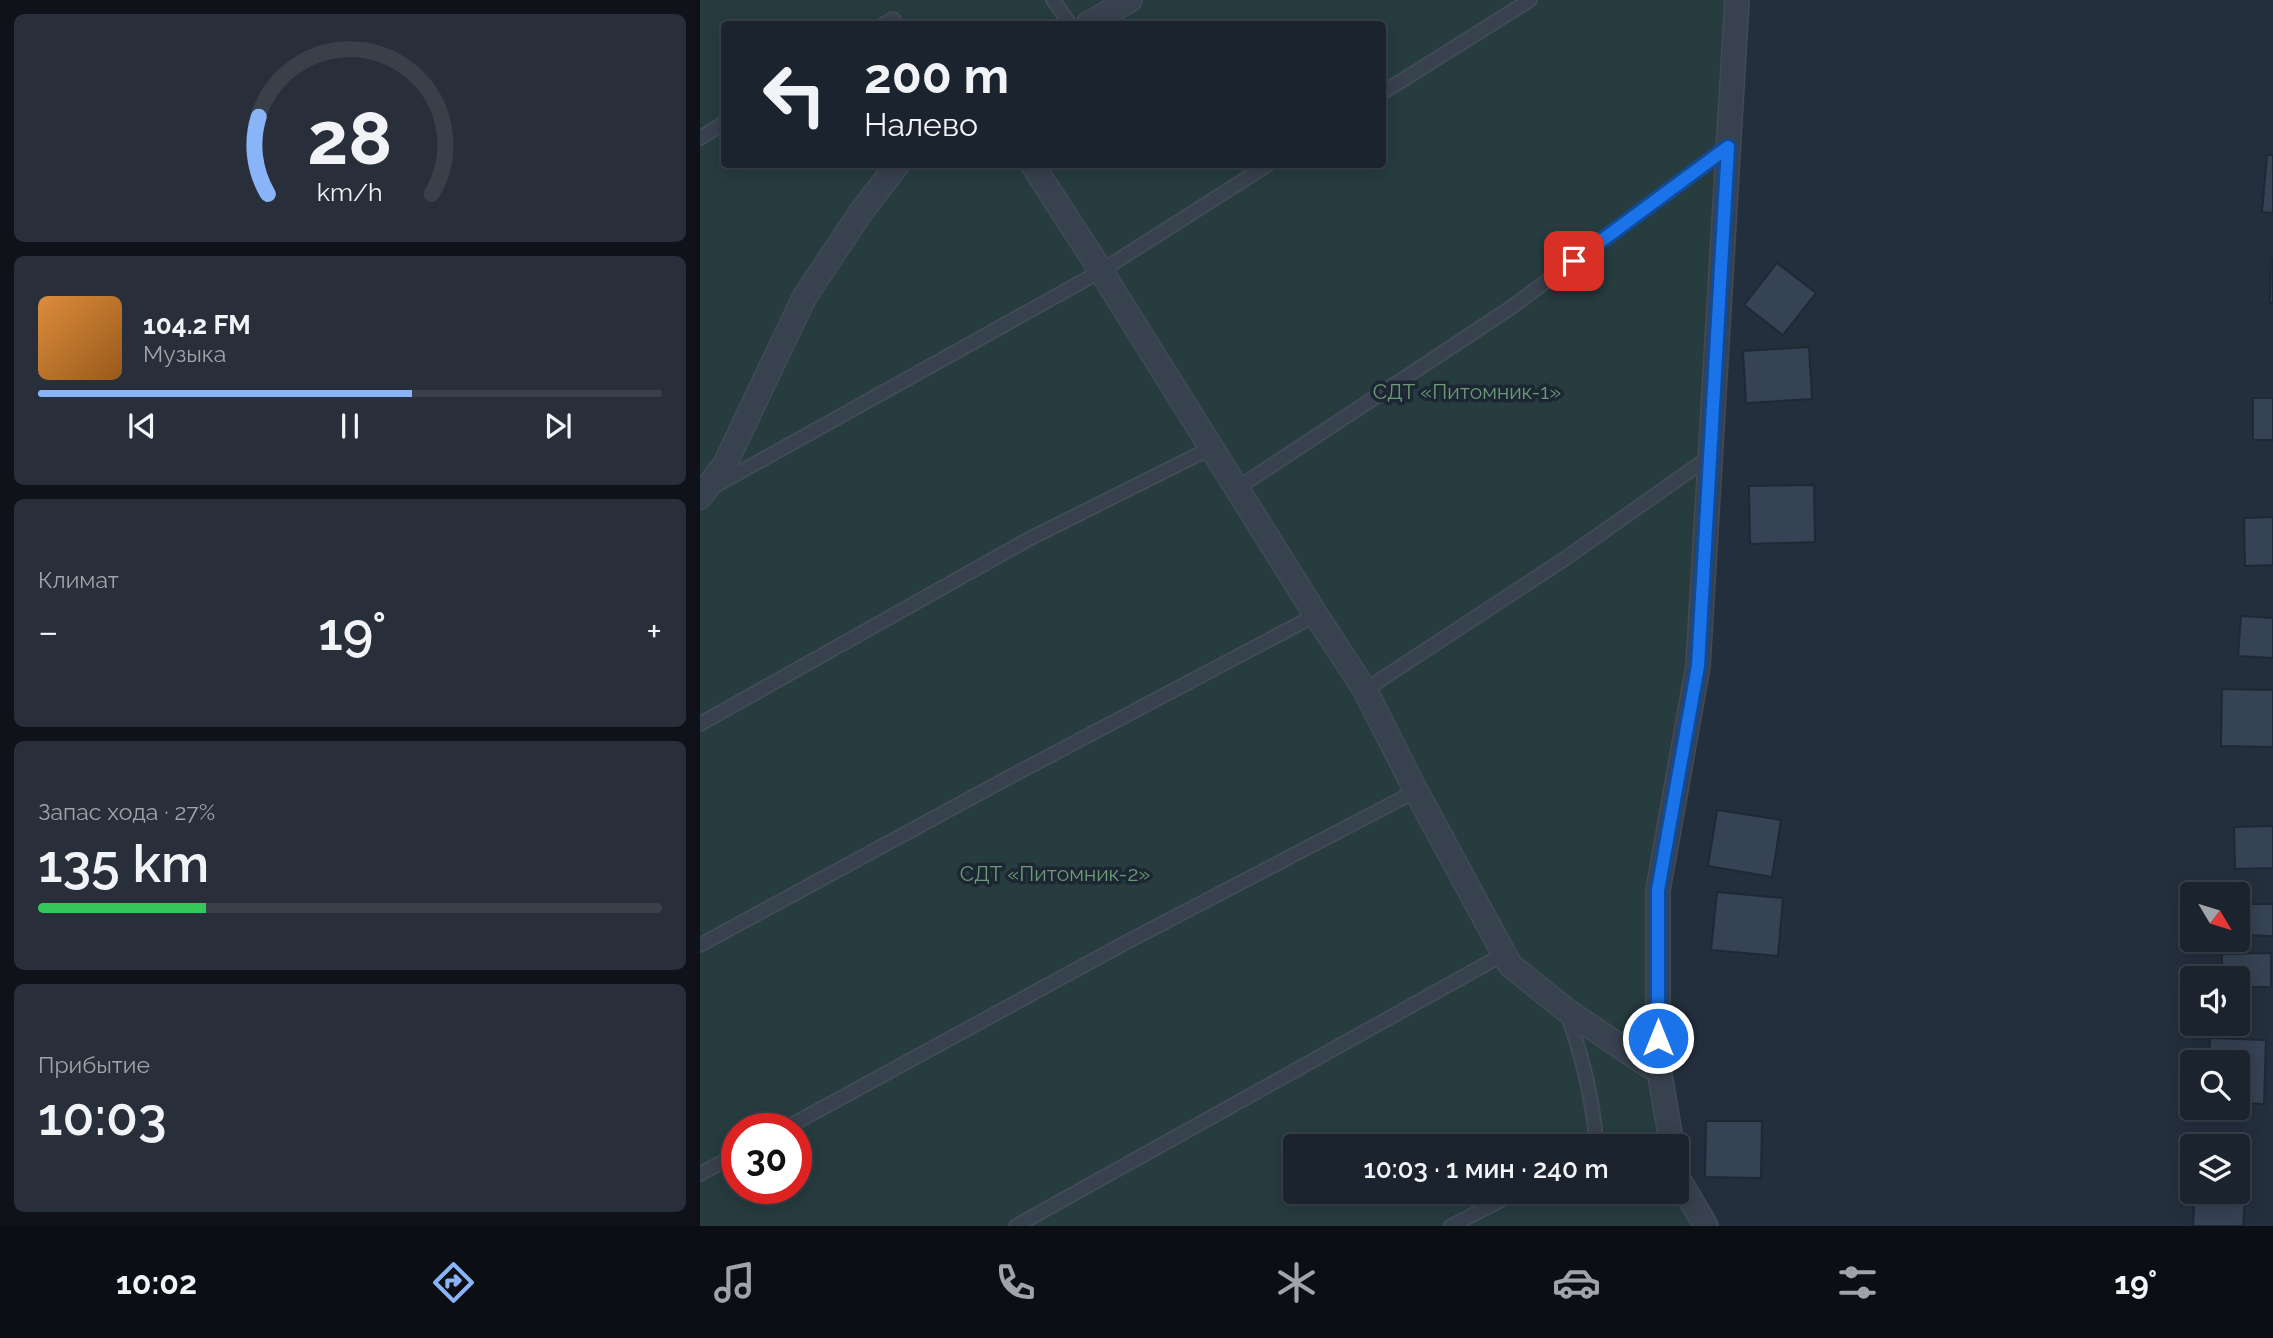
<!DOCTYPE html>
<html lang="ru">
<meta charset="utf-8">
<style>
body{margin:0;font-family:Raleway,sans-serif;background:#282f3a;color:#f1f3f6;height:100vh;display:flex;flex-direction:column;font-size:26px;white-space:nowrap}
*{box-sizing:border-box;margin:0}
p{font-size:23px;color:#a0a4aa}
.icon{flex:none;width:38px;height:38px;fill:none;stroke:currentColor;stroke-width:2;stroke-linecap:round;stroke-linejoin:round}
.map{position:relative;flex:1;overflow:hidden}
.panel{display:flex;flex-direction:column;gap:14px;padding:14px;background:#0f1319;width:700px}
.panel>*{flex:none}
.hud{position:absolute;left:21px;top:21px;width:665px;height:147px;border-radius:7px;box-shadow:0 4px 18px #0003,0 0 0 2px #39404a;background:#1b232e;color:#f1f3f6;overflow:hidden}
.needle{width:46px;rotate:128deg}
.tools{position:absolute;left:1480px;top:882px;display:grid;gap:14px}
.tools a{display:grid;place-items:center;width:70px;height:70px;border-radius:7px;background:#1b232e;box-shadow:0 4px 18px #0003,0 0 0 2px #39404a;font-size:35px}
.speed{position:absolute;left:21px;top:1113px;display:flex;gap:14px;font-size:35px;font-weight:700;text-align:center}
.speed>*{display:grid;place-content:center;width:91px;height:91px;border-radius:50%;background:#1b232e;box-shadow:0 4px 18px #0003,0 0 0 2px #39404a;line-height:1}
.speed .limit{border:10px solid #d22;background:#fff;color:#111}
.pin{position:absolute;display:grid;place-items:center;width:60px;height:60px;color:#fff;margin:-30px;border-radius:14px;box-shadow:0 4px 10px #0006}
.me{position:absolute;width:77px;margin:-38px;rotate:0deg;stroke-linejoin:round;filter:drop-shadow(0 0 5px #0008)}
.turn{display:flex;align-items:center;gap:24px;height:147px;padding:0 28px;font-size:32px}
.turn .icon{width:91px;height:91px;stroke-width:2.5}
.turn b{display:block;font-size:49px;line-height:60px}
.big{font-size:52px;font-weight:600;line-height:1.1}
.panel .widget{flex:1;display:flex;flex-direction:column;justify-content:center;gap:10px;min-width:0;padding:0 24px;border-radius:10px;background:#282f3a}
.panel .dial{align-items:center;gap:0}
.dial svg{height:182px;overflow:visible;fill:none;stroke:#39404a;stroke-width:7;stroke-linecap:round;text-anchor:middle}
.dial text{fill:#f1f3f6;stroke:none}
.song{display:flex;align-items:center;gap:21px}
.cover{width:84px;height:84px;border-radius:10px;background:linear-gradient(135deg,hsl(30 70% 55%),hsl(30 70% 35%))}
.played{height:7px;border-radius:4px;background:linear-gradient(90deg,#8ab4f8 60%,#39404a 60%)}
.keys{display:flex;justify-content:space-around;direction:ltr}
.heat{display:flex;justify-content:space-between;align-items:center;font-size:38px;direction:ltr}
.charge{height:10px;border-radius:5px;background:linear-gradient(90deg,#34c759 27%,#39404a 0)}
.trip{position:absolute;left:583px;top:1134px;width:406px;height:70px;border-radius:7px;background:#1b232e;box-shadow:0 4px 18px #0003,0 0 0 2px #39404a;font-weight:600;line-height:70px;text-align:center}
.tabs{display:flex;height:112px;justify-content:space-around;align-items:center;background:#0b0e12;color:#a0a4aa}
.tabs .icon{width:49px;height:49px}
.tabs .active{color:#8ab4f8}
.tabs b{font-size:32px;color:#f1f3f6}
main{display:flex;flex:1;min-height:0}
.map>svg:first-child{display:block}
</style>
<main>
<section class="panel">
<div class="widget dial"><svg viewBox="0 0 100 80">
<path d="M14 69A42 42 0 1 1 86 69"/>
<path d="M14 69A42 42 0 0 1 10 35" stroke="#8ab4f8"/>
<text x="50" y="56" font-size="32" font-weight="700">28</text>
<text x="50" y="72" font-size="11">km/h</text>
</svg></div>
<div class="widget">
<div class="song"><i class="cover"></i><div><b>104.2 FM</b><p>Музыка</p></div></div>
<div class="played"></div>
<div class="keys"><svg class="icon" aria-label="previous" viewBox="0 0 24 24"><path d="M18 5L8 12l10 7zM5 5v14"/></svg><svg class="icon" aria-label="pause" viewBox="0 0 24 24"><path d="M8 5v14M16 5v14"/></svg><svg class="icon" aria-label="next" viewBox="0 0 24 24"><path d="M6 5l10 7-10 7zM19 5v14"/></svg></div>
</div>
<div class="widget"><p>Климат</p>
<div class="heat"><a>−</a><b class="big">19°</b><a>+</a></div>
</div>
<div class="widget"><p>Запас хода · 27%</p><b class="big">135 km</b><div class="charge"></div></div>
<div class="widget"><p>Прибытие</p><b class="big">10:03</b></div>
</section>
<div class="map">
<svg width="1573" height="1226" viewBox="0 0 1573 1226">
<rect width="100%" height="100%" fill="#242f3e"/>
<path fill="#263c3f" fill-rule="evenodd" d="M0,0H1032L991,670L952,890L954,1060L814,964L719,787L340,165L682,164V24H24V164L320,165L429,331L662,697L808,969L954,1079L965,1146H595V1192H976L999,1226H0ZM37,1129H96V1188H37Z"/>
<g fill="#364354" stroke="#1f2835" stroke-width="2">
<path d="M1567,155H1573V213L1562,212Z"/>
<path d="M1571,258H1573V303H1570Z"/>
<path d="M1077,263L1116,293L1083,335L1044,305Z"/>
<path d="M1109,347L1112,399L1046,403L1043,351Z"/>
<rect x="1553" y="398" width="20" height="42"/>
<path d="M1114,485L1115,542L1050,544L1049,486Z"/>
<path d="M1573,517V565L1545,566L1544,518Z"/>
<path d="M1541,616L1573,618V658L1538,656Z"/>
<path d="M1522,689L1573,690V747L1521,746Z"/>
<path d="M1017,810L1081,820L1072,877L1008,866Z"/>
<path d="M1573,826V868L1535,869L1534,827Z"/>
<path d="M1017,892L1083,898L1078,956L1011,950Z"/>
<path d="M1538,904H1573V936L1538,935Z"/>
<path d="M1571,953V987H1538V978H1522V954Z"/>
<path d="M1510,1038L1566,1040L1564,1104L1538,1103V1062H1509Z"/>
<path d="M1006,1121H1062L1061,1178L1005,1177Z"/>
<path d="M1538,1168H1547L1543,1226H1493L1495,1192H1538Z"/>
</g>
<g fill="none" stroke-linecap="round" stroke-linejoin="round">
<g stroke="#414a57" stroke-width="16">
<g id="lane">
<path d="M353,0L370,24"/>
<path d="M184,24L193,19L197,24"/>
<path d="M682,93L830,0"/>
<path d="M0,138L24,123"/>
<path d="M15,486L401,271L569,164"/>
<path d="M536,489L809,309L1028,147"/>
<path d="M665,690L863,560L1008,458"/>
<path d="M0,724L329,539L511,448"/>
<path d="M0,945L304,780L616,615"/>
<path d="M867,1014C882,1055 892,1095 896,1139L889,1146"/>
<path d="M84,1129L425,943L716,791"/>
<path d="M0,1174L37,1154"/>
<path d="M316,1226L804,954"/>
<path d="M751,1226L817,1192"/>
</g>
</g>
<g stroke="#414a57" stroke-width="26">
<g id="street">
<path d="M388,24L430,0"/>
<path d="M332,164L401,271L616,615L665,690L716,791L810,965L866,1010L949,1066L958,1063"/>
<path d="M0,497L25,464L105,296L161,212L198,164"/>
<path d="M972,1146L958,1063V890L998,666L1037,0"/>
<path d="M976,1168L979,1180L1006,1226"/>
</g>
</g>
<use href="#lane" stroke="#38414e" stroke-width="12"/>
<use href="#street" stroke="#38414e" stroke-width="23"/>
</g>
<g fill="none" stroke-linecap="round" stroke-linejoin="round">
<g stroke="#114b97" stroke-width="18">
<path id="route" d="M874,261L1028,147L998,666L958,890V1038"/>
</g>
<use href="#route" stroke="#1a73e8" stroke-width="12"/>
</g>
<g text-anchor="middle" dominant-baseline="central" stroke-width="7" stroke-linejoin="round" paint-order="stroke">
<g font-size="21" fill="#6b9a76" stroke="#1d2633">
<text x="767" y="391">СДТ «Питомник-1»</text>
<text x="355" y="873">СДТ «Питомник-2»</text>
</g>
</g>
</svg>
<div class="tools">
<a><svg class="needle" viewBox="-14 -14 28 28"><path d="M0-13l5 13h-10z" fill="#e53935"/><path d="M0 13l5-13h-10z" fill="#a0a4aa"/></svg></a>
<a><svg class="icon" aria-label="sound" viewBox="0 0 24 24"><path d="M4 9h4l5-4v14l-5-4H4zM17 9q2 3 0 6"/></svg></a>
<a><svg class="icon" aria-label="search" viewBox="0 0 24 24"><circle cx="10" cy="10" r="6"/><path d="M15 15l6 6"/></svg></a>
<a><svg class="icon" aria-label="layers" viewBox="0 0 24 24"><path d="M12 4l9 5-9 5-9-5zM3 14l9 5 9-5"/></svg></a>
</div>
<div class="speed"><div class="limit">30</div></div>
<div class="pin" style="left:874px;top:261px;background:#d93025"><svg class="icon" aria-label="arrive" viewBox="0 0 24 24"><path d="M6 21V4h12l-3 4 3 4H6"/></svg></div>
<svg class="me" style="left:958px;top:1038px" viewBox="-20 -20 40 40"><circle r="17" fill="#1a73e8" stroke="#fff" stroke-width="3"/><path d="M0-11L8 9 0 5-8 9z" fill="#fff"/></svg>
<div class="trip">10:03 · 1 мин · 240 m</div>
<div class="hud">
<div class="turn"><svg class="icon" aria-label="left" viewBox="0 0 24 24"><path d="M17 20v-9H6M10 6l-5 5 5 5"/></svg><div><b>200 m</b>Налево</div></div>
</div>
</div>
</main>
<nav class="tabs">
<b>10:02</b>
<svg class="icon active" aria-label="directions" viewBox="0 0 24 24"><path d="M12 3l9 9-9 9-9-9zM9 14v-3h6M13 9l2 2-2 2"/></svg>
<svg class="icon" aria-label="music" viewBox="0 0 24 24"><path d="M9 18V5l10-2v13"/><circle cx="6" cy="18" r="3"/><circle cx="16" cy="16" r="3"/></svg>
<svg class="icon" aria-label="phone" viewBox="0 0 24 24"><path d="M5 4h4l2 5-3 2q2 4 5 5l2-3 5 2v4C11 20 4 13 5 4z"/></svg>
<svg class="icon" aria-label="climate" viewBox="0 0 24 24"><path d="M12 3v18M4 7l16 10M4 17L20 7"/></svg>
<svg class="icon" aria-label="car" viewBox="0 0 24 24"><path d="M5 17H2v-5l4-1 3-4h7l3 4 3 1v5h-3M9 17h6M6 11h13"/><circle cx="7" cy="17" r="2"/><circle cx="17" cy="17" r="2"/></svg>
<svg class="icon" aria-label="filters" viewBox="0 0 24 24"><path d="M4 7h16M4 17h16"/><circle cx="9" cy="7" r="2"/><circle cx="15" cy="17" r="2"/></svg>
<b>19°</b>
</nav>
